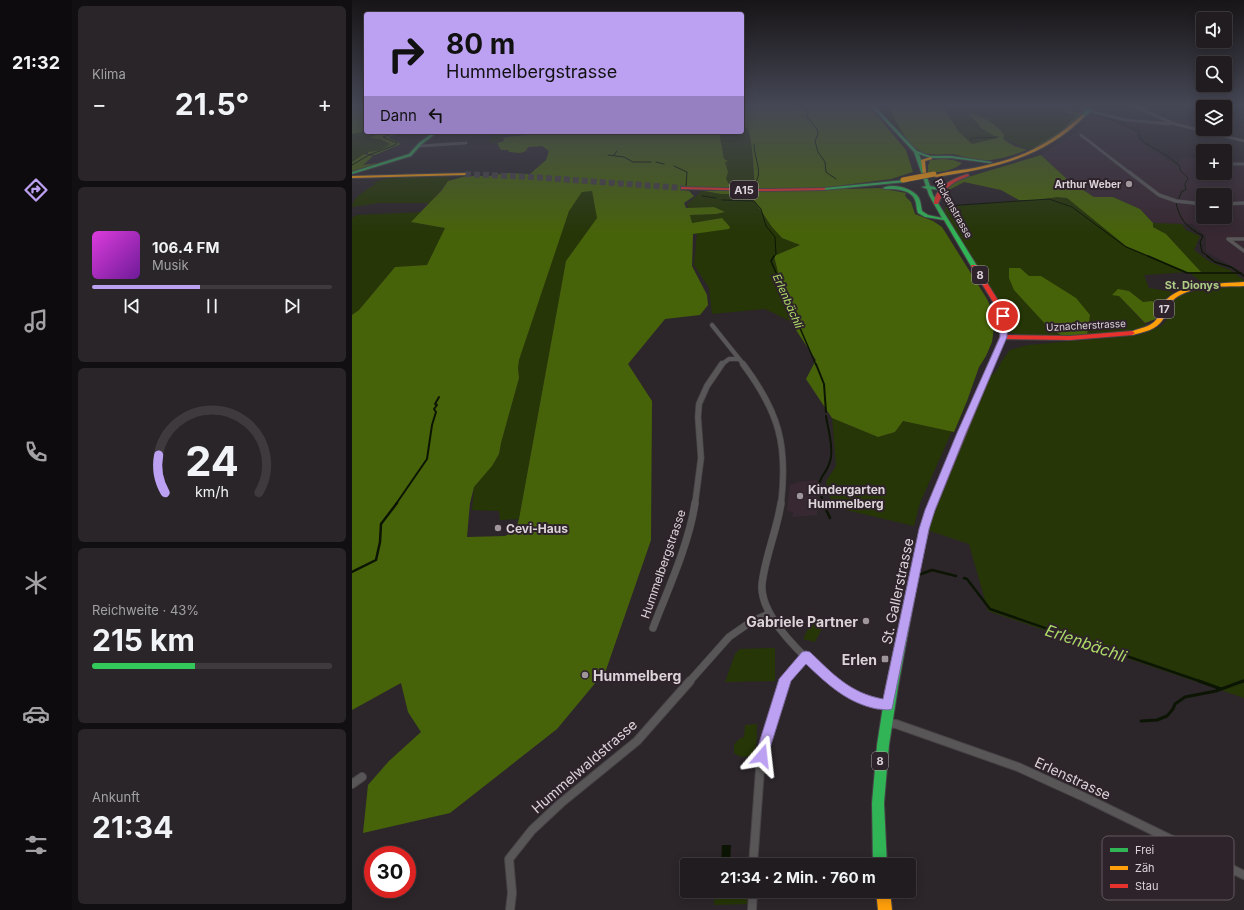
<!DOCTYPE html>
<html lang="de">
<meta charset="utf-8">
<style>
body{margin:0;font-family:Inter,sans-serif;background:#292529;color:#f1f3f6;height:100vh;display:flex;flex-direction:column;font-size:15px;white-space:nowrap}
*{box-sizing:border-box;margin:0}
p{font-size:13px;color:#a2a1a5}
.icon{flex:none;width:22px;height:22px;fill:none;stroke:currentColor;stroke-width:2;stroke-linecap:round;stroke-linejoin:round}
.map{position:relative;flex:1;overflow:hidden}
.panel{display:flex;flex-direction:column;gap:6px;padding:6px;background:#120f12;width:280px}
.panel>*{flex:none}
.banner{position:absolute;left:12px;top:12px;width:380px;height:122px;border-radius:4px;box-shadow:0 2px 10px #0003,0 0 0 1px #3e3a3e;background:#bca0f2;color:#111;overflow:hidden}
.tools{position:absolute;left:844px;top:12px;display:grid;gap:8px}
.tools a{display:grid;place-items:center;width:36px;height:36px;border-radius:4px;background:#211c20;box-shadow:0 2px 10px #0003,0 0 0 1px #3e3a3e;font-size:20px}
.speed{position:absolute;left:12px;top:846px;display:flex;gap:8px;font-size:20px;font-weight:700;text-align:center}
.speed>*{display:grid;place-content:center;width:52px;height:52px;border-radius:50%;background:#211c20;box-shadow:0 2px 10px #0003,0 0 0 1px #3e3a3e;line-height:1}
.speed .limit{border:6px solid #d22;background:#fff;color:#111}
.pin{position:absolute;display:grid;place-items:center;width:34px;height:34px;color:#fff;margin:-17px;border:2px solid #fff;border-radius:50%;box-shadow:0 1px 4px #0007}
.me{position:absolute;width:44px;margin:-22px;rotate:17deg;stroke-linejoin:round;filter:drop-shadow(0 0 3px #0008)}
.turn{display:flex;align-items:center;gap:14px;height:84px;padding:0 16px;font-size:18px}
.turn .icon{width:52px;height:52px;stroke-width:2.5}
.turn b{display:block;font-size:28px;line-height:34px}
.then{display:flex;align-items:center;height:38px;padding:0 16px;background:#0003;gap:8px;font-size:15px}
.big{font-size:30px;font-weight:700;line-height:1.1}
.panel .widget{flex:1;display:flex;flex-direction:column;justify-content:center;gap:6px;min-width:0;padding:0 14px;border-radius:6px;background:#292529}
.panel .dial{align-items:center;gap:0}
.dial svg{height:104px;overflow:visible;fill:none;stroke:#3e3a3e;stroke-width:7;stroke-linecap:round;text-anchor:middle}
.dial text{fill:#f1f3f6;stroke:none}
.song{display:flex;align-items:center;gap:12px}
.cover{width:48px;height:48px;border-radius:6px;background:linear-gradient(135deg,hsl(300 70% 55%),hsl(280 70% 35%))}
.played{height:4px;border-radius:2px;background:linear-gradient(90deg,#bca0f2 45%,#3e3a3e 45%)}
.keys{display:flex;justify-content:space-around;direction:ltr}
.heat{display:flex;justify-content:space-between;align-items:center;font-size:22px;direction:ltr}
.charge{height:6px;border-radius:3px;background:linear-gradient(90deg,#34c759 43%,#3e3a3e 0)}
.trip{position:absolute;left:328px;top:858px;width:236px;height:40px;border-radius:4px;background:#211c20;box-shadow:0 2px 10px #0003,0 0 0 1px #3e3a3e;font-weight:700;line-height:40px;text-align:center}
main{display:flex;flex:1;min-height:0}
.menu{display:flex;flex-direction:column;width:72px;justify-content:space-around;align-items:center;background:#0d0b0d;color:#a2a1a5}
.menu .icon{width:28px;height:28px}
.menu .selected{color:#bca0f2}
.menu b{font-size:18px;color:#f1f3f6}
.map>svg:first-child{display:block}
</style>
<main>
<nav class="menu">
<b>21:32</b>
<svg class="icon selected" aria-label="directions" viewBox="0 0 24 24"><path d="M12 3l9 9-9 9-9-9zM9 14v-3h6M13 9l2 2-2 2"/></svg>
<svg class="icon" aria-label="music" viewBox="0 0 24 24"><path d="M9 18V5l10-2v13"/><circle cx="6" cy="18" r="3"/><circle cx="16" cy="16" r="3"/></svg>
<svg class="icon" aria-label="phone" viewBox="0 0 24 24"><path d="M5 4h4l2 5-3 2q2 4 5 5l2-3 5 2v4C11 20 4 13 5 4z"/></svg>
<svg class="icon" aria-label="climate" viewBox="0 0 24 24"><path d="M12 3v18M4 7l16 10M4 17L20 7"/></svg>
<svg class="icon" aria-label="car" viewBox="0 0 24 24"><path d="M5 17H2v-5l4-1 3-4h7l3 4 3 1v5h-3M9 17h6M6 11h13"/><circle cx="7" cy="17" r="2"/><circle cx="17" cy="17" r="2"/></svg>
<svg class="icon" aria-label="filters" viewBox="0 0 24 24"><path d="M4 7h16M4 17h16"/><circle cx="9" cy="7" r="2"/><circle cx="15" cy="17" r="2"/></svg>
</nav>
<section class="panel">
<div class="widget"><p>Klima</p>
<div class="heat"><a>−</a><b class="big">21.5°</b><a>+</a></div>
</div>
<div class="widget">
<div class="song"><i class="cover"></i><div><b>106.4 FM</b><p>Musik</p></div></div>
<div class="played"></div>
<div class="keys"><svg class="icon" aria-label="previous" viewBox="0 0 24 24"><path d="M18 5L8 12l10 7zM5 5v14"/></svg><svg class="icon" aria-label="pause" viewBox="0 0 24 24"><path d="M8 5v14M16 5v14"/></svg><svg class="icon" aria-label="next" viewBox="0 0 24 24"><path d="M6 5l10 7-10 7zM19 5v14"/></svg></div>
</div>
<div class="widget dial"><svg viewBox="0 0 100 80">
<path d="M14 69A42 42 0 1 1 86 69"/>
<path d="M14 69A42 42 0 0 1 9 40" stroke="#bca0f2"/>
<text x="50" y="56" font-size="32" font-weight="700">24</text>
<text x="50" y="72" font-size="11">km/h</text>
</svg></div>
<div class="widget"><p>Reichweite · 43%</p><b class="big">215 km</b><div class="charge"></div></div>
<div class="widget"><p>Ankunft</p><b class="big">21:34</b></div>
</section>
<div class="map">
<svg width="892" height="910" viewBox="0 0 892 910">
<rect width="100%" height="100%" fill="#2c262a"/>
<g fill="#372832" fill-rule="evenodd">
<path d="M742,116L760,121L783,131L784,137L790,143L824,165L830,158L851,159V173H873V160L892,161V273L854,252V236L840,224L801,223L788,209L761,197H742L717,181L689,155L724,133L737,119L741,118ZM851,195H873V217H851Z"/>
<path d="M465,480V515L440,517L441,512L435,511L438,485L447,482Z"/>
</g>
<g fill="#263606">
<path d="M522,106H536L553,136L547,133Z"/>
<path d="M591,106H610L614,110L611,106H731L710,110L726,115L709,131L678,150L650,138L649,129L618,113L617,115L620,119L646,138L620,144L606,131Z"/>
<path d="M14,124V132H29L19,137L28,139L38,144L27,151L16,152L0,162V134L10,132Z"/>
<path d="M390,124L395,128L399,143L402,182C396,185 379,187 375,181C373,178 375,174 375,171C375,168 373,165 373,162L375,160L372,159L367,132H390Z"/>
<path d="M141,132H157L150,139L140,143L137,142Z"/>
<path d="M39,177H99L78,203H27L0,207C1,196 16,189 25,183H18Z"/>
<path d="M240,191L245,218L214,261L167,519L148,520L147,511L120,510L122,487L140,466L147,454L149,443L167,378L166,368L167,360L217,210L230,192Z"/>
<path d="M350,191L369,194H403L401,199L420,227L430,238L448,245L422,256L438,321L413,309L360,314L357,288L342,265L345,233L377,229L370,218L340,223L338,215L364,214L373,212L362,207L336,208L335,204Z"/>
<path d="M705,197L715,198L774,246L849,272L814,234L801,227V223L830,224L834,230L848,236L842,250L858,262L878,270L892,280V283L876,282L855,286L836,272L792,275L797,288L821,292L808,304L800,301L791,302L777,291L766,289L767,296L795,326L772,333L735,335L738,315L689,276H676L668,268H657V278L697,328L709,335L671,336L659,333L656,327L654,314L593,213V207Z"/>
<path d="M69,212L60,222L93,228L75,265L43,267L7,310L0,315V218L4,215Z"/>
<path d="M892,286V698L636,611L617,544L572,529L633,379L643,373L651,359L658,350L676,345L787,335L809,326L814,321L820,301L829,295L847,290Z"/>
<path d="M480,418L526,437L543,432L551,421L600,431L568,503L562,526L494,510L481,509L474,481L484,466Z"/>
<path d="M462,616L474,620L463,642L451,639Z"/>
<path d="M423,648V681L373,682L383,654L388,649Z"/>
<path d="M405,724C404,734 408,758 391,757C387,756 385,755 382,753V745L387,739L392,737L393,725Z"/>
<path d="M363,891H395V904L362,905Z"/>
</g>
<g fill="#476309" fill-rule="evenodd">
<path d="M0,106H14V124L10,132L0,134Z"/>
<path d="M390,106H433L435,109H455L454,106H517L554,150L561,172L539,179L493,185L495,189L527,188L554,193L553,196L559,202L563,214L581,221L590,227L635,299L639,308L642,327L640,342L634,356L627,367L615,401L602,432L551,421L543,432L526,437L480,418L454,379L464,360L438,321L422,256L448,245L430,238L420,227L401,199L402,194H369L352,191H403C402,179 401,138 395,128C394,127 392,126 390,124Z"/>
<path d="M536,106H591L606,131L620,144L646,138L629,128C627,122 621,120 617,115C626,112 648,127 652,135L651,139L662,146L675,150C656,157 639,163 619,159C613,157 607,155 601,154C590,154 577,156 568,151C553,142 544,121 536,106Z"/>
<path d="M713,110L730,113C721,126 697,146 681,148L709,131L725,115L714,112Z"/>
<path d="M29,132H53L36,137L49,144L23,155L16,154V152C25,151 31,150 38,144L28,139L18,138Z"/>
<path d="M189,132H367L372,159L376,161L373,162L376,172L374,179L377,184L399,186L400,189L329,188V190L337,191L342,196L332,203L334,208L362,207L373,212L364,214L338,215L340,223L370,218L378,227L377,229L341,234L340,266L355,295L356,305L348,315L313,319L276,364L300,401L299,540L254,670L205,729L98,813L11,833L16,785L37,761L69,732L56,712L49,683L0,710V315L7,310L43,267L75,265L93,228L59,222L89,191L96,181L114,176H137L155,173L178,174L194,160L197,151L190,146L176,147L174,151L168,153L157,152L156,150H149L145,143L152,141L151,139L154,137L189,134ZM240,191L245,218L214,261L167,519L163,531L153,536L115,537L118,503L122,487L140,466L147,454L149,443L167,378L166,368L167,360L217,211L230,192Z"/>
<path d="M12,154L21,156L11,165L33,162L0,172V162Z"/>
<path d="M689,155L717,181L742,197H761L788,209L801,223V227L814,234L849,272H836L774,246L715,198L705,197L687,200H667L649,190L612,182L595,191L592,190L606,180L616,177Z"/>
<path d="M591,159L601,160L610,163C603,170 586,174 576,172V166L578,160Z"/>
<path d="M657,268H668L677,276H689L724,298L738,315L735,335H709L697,328L662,290L657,278Z"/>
<path d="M766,289L777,291L791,302L800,301L808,304L804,319L793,323L767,296L760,295Z"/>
</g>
<path fill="#0c1504" d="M370,845H379L378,865H369Z"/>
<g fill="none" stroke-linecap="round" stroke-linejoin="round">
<g stroke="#0c1504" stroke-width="1">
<path d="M452,106L456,112L455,117L465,129L466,134L463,141L466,152L473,162L474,172L484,179"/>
<path d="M532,106L535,116L544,127"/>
<path d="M715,106L730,110"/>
<path d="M852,106L854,107"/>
<path d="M868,106L871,107"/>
<path d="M863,107L865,106"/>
<path d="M873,107L892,111"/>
<path d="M736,112L769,123L787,132L788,138L793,143L814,155L828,166V170L836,178L833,184L834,190L830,191L826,200"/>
<path d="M619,140V138L646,137"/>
<path d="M256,155L272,157L281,162H299"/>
<path d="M262,155L265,151"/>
<path d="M304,162L312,164"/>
<path d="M0,165L17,155L43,145L45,143L31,137L46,132"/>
<path d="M322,166L335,172L334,186"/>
<path d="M401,185C413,175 402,159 402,144"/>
<path d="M350,196L364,198"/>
<path d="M370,200L402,201L409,209L414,226L423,237L424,254L422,257"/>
<path d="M824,203C828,221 835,227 851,236L848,242L850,252L857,257"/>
<path d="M594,206L697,199L720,207L774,247L798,257"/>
</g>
<g stroke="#0c1504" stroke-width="1.5">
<path d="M422,256L419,261L464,365"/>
<path d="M796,256L835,273H889"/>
<path d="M855,256L863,262L879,267L892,276"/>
</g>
<g stroke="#0c1504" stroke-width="2">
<path d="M464,364L472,384L474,412"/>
<path d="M44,504L75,459L80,425L84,412L82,409L85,405L83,404L87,397"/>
<path d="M472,504C460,472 475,481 479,457C481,444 476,429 474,416"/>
</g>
<g stroke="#0c1504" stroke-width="2.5">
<path d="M471,503L478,518"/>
<path d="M0,572L24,560L28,542L29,524L45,503"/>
<path d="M569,574L580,570L604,576"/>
<path d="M612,578L615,579L638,609L850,682"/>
<path d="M889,682L892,681"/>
</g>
<g stroke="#0c1504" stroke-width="3">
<path d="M847,681L869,689"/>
<path d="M789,721L805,720L815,716L821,709L823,704L833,697L864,691L891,681"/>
</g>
<path stroke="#464044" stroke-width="6" stroke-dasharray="6 3" stroke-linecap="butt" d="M113,174L180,177L331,188"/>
<g stroke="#474346" stroke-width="3">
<g id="street-far5">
<path d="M731,106L729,109L774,120L818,124"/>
<path d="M781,106L823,124L892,141"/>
<path d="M729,135L778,173"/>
<path d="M67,146L114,143"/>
<path d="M876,164H892"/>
</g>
</g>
<g stroke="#474346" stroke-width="4">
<g id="street-far4">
<path d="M777,172L807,195L824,201L851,204"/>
<path d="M873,204L892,203"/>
<path d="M892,239H876L892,251"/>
</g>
</g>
<g stroke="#474346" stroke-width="5">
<g id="street-far3">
<path d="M360,325L392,365"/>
<path d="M369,365L377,359H387"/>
</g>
</g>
<g stroke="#474346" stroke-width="7">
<g id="street-far2">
<path d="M391,364C427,412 436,445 429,504"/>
<path d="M343,504L349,458L346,417L347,404L355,386L370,364"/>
</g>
</g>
<g stroke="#474346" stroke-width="8">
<g id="street-far1">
<path d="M429,503C425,530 413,557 410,584C407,618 457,662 482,682"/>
<path d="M301,628C316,589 337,544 343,503"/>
<path d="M337,682L377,637L400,621L417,614"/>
<path d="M433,682L454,655"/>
</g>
</g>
<g stroke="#474346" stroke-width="10">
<g id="street">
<path d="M480,681L502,696L535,705"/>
<path d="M533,723L544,724L666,767L732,797L892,875"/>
<path d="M0,784L10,777"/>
<path d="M401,865L409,756L433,681"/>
<path d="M158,910L160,893L157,859L180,830L209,803L285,741L338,681"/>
<path d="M400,910L401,891"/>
</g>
</g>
<g stroke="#474346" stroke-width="2">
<g id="fast">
<path d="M519,106H522L565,151L578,156H599L640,162L638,163L599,158H578L567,154L578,186L591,189L589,190L579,189L581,195L625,266L624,267L619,266L592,220L573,217L566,213C564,209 565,204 563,200C559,189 543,189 533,189L531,188C541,183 561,188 567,198C569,202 569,207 570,211L576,215L590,218L577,195L575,189L570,187L574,186L562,152Z"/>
<path d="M82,132H86L70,144L59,156L0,174V172L57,154L68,142Z"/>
<path d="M553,180H554V182L472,190L470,189L472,188Z"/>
<path d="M575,516L578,517L579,519L567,573L546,687L537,745L532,803L535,865H521L520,803L525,745L534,687L564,546L571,519L572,517Z"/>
</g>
</g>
<g stroke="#474346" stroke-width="2">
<g id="slow">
<path d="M732,113L735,114C693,158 642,168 584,177L582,176C592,171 615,170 627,167C671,158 699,144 732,113Z"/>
<path d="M579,157L580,159L573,161L574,173L571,174L569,160Z"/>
<path d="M114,173L113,175L0,178V176Z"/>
<path d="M892,282V286C869,287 838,284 820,301C816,304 815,310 813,315C808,329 793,332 780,335L777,333C784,328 794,329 802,322C809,316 808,305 815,299C833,282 869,284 892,282Z"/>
<path d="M524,891H538L540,910H526Z"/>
</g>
</g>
<g stroke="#474346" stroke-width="2">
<g id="jam">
<path d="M616,174L617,176C600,182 593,187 586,204H582C582,187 602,178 616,174Z"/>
<path d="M329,187L415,189L472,188L474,189L472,190L415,191L331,189H329Z"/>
<path d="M620,265H624L652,310L654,317V335L718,336L780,331L783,333L780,335L718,340L653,339L579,519L578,521H572L571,519L648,337V317L646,310L619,266Z"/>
</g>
</g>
<use href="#street-far5" stroke="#585657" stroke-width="2.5"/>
<use href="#street-far4" stroke="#585657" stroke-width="3"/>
<use href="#street-far3" stroke="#585657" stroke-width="4"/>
<use href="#street-far2" stroke="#585657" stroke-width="5.5"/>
<use href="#street-far1" stroke="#585657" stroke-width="7"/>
<use href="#street" stroke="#585657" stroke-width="8"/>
<use href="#fast" fill="#30b455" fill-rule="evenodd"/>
<use href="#slow" fill="#ff9f0a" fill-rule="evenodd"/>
<use href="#jam" fill="#e5322d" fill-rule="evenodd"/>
<g stroke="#474346" stroke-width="4.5" stroke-linecap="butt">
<path id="fast-bridge" d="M733,114L737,110"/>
</g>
<g stroke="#474346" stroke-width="6" stroke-linecap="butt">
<path id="slow-bridge" d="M551,180L582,174"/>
</g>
<use href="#fast-bridge" stroke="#30b455" stroke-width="4"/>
<use href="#slow-bridge" stroke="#ff9f0a" stroke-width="5"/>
</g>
<linearGradient id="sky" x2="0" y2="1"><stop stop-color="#181517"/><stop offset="0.45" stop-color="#454755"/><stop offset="1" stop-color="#454755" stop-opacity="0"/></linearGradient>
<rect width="892" height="234" fill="url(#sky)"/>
<path fill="#bca0f2" stroke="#7a689d" d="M651,314L655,316V337L614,433L583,510L577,529L540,709C535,711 531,709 525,709C495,703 475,684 454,664L439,681L414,761L410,762L405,761L403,756L427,679L450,652L454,651L458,652C481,674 498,693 531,699L567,529L573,510L605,433L648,337V316Z"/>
<g fill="#9e969b" stroke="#2f232b" stroke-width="1.5">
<circle cx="777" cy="184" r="4"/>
<circle cx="448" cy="496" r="4"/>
<circle cx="146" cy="528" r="4"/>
<circle cx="514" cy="621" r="4"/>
<rect x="529" y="655" width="8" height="8" rx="2"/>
<circle cx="233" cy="675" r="4"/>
</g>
<g text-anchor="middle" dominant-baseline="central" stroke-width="4" stroke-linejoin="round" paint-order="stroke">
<g font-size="10" font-weight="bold" fill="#dbd3d8" stroke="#2f232b" text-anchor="end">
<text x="769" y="184">Arthur Weber</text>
</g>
<g font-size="10" fill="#dbd3d8" stroke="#2f232b">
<text transform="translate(602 208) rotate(61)">Rickenstrasse</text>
<text transform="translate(734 325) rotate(-3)">Uznacherstrasse</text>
</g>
<g fill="#2f232b" stroke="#a79ea4" stroke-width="1">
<rect x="378" y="181" width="28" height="18" rx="3"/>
<rect x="620" y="266" width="16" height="18" rx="3"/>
<rect x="802" y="300" width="20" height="18" rx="3"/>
<rect x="520" y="752" width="16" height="18" rx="3"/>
</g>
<g font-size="11" font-weight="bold" fill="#dbd3d8">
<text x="392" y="190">A15</text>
<text x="628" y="275">8</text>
<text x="812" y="309">17</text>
<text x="528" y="761">8</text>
</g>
<g font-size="11" font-weight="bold" fill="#adcc85" stroke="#2f232b">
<text x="840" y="285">St. Dionys</text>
</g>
<g font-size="11" font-style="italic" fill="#addd68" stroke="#2f232b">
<text transform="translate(436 301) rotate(66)">Erlenbächli</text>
</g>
<g font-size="12" font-weight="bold" fill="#dbd3d8" stroke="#2f232b" text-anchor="start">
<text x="456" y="489">Kindergarten<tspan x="456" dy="14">Hummelberg</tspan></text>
<text x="154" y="528">Cevi-Haus</text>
</g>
<g font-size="12" fill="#dbd3d8" stroke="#2f232b">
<text transform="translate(311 564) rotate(-71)">Hummelbergstrasse</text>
</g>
<g font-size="14" fill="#dbd3d8" stroke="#2f232b">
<text transform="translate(545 591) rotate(-78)">St. Gallerstrasse</text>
<text transform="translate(232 766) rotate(-41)">Hummelwaldstrasse</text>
<text transform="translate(721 778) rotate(25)">Erlenstrasse</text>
</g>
<g font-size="14" font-weight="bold" fill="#dbd3d8" stroke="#2f232b" text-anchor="end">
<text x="506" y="621">Gabriele Partner</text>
<text x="525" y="659">Erlen</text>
<text x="241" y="675" text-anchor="start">Hummelberg</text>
</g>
<g font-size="16" font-style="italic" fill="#addd68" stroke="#2f232b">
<text transform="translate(734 643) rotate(19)">Erlenbächli</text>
</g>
</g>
<rect x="750" y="836" width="132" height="64" rx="6" fill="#2f232b" stroke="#63585f" stroke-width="1"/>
<rect x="758" y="848" width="18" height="4" fill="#30b455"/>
<rect x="758" y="866" width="18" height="4" fill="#ff9f0a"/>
<rect x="758" y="884" width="18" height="4" fill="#e5322d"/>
<g font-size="11" fill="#dbd3d8">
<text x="783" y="854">Frei</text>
<text x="783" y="872">Zäh</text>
<text x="783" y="890">Stau</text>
</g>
</svg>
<div class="tools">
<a><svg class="icon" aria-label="sound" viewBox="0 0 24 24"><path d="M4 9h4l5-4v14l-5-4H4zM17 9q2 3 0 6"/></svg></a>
<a><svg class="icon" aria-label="search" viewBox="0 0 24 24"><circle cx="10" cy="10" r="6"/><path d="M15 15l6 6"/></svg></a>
<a><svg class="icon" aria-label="layers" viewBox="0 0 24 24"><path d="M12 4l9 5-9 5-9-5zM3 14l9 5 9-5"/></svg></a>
<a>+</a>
<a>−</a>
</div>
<div class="speed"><div class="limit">30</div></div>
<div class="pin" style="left:651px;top:316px;background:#d93025"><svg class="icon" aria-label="arrive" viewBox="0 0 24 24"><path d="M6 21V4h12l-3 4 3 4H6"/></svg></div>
<svg class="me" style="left:410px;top:756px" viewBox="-20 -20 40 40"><path d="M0-17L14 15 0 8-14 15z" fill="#bca0f2" stroke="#fff" stroke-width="4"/></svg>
<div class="trip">21:34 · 2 Min. · 760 m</div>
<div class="banner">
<div class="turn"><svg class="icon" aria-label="right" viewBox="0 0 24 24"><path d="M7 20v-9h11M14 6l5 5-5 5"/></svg><div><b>80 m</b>Hummelbergstrasse</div></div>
<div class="then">Dann<svg class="icon" aria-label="left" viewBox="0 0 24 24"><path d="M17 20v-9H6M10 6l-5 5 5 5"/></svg></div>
</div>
</div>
</main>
